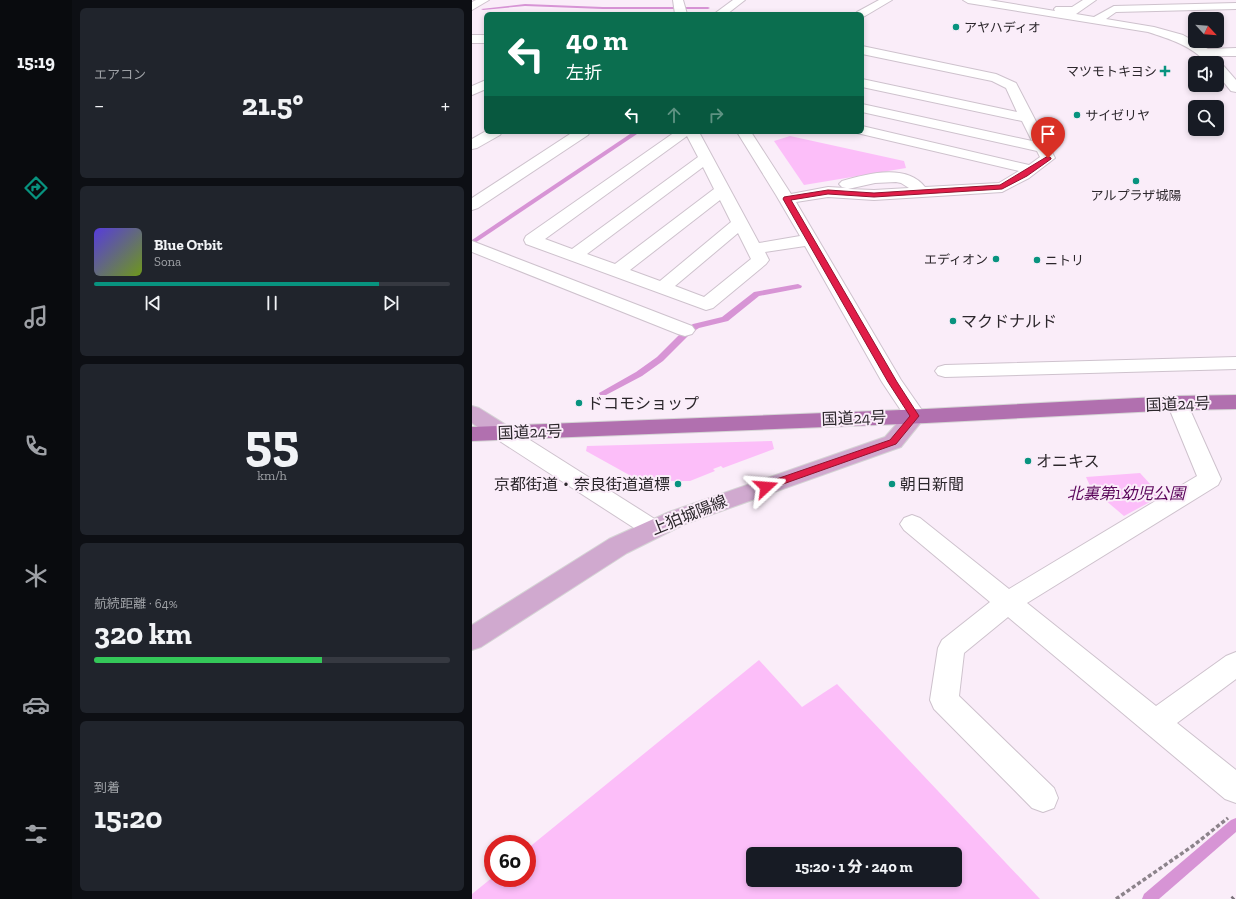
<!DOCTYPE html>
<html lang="ja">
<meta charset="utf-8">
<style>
body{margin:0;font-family:"Zilla Slab","Noto Sans JP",serif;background:#20242c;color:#f1f3f6;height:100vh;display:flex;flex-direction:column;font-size:15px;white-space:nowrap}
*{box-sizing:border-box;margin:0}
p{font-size:13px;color:#9ea1a6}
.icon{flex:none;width:22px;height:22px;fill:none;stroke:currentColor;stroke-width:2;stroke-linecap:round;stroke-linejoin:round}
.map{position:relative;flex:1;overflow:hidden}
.side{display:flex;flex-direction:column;gap:8px;padding:8px;background:#0d0f14;width:400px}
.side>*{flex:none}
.top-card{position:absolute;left:12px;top:12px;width:380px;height:122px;border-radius:6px;box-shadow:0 2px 6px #0003;background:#0b6e4f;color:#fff;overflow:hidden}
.needle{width:26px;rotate:116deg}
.controls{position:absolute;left:716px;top:12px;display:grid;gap:8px}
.controls a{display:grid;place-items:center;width:36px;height:36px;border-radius:6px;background:#171b24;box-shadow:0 2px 6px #0003;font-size:20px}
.speed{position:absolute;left:12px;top:835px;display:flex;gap:8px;font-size:20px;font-weight:700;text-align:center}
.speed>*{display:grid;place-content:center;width:52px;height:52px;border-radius:50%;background:#171b24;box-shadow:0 2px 6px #0003;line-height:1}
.speed .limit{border:6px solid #d22;background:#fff;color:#111}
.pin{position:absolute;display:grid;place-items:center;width:34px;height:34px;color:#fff;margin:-41px -17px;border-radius:50% 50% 50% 0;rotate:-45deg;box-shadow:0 0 4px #0007}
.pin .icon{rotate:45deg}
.me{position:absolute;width:44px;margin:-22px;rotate:71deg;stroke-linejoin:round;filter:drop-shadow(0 0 3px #0008)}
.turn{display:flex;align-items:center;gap:14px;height:84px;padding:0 16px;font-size:18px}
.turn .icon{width:52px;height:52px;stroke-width:2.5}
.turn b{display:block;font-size:28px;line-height:34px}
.lanes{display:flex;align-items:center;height:38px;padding:0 16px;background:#0003;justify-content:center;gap:20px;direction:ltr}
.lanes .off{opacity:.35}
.big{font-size:30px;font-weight:800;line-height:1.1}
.side .widget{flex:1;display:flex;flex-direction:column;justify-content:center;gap:6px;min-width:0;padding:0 14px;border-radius:6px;background:#20242c}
.side .dial{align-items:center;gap:0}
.dial b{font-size:52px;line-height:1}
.song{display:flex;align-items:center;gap:12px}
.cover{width:48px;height:48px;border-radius:6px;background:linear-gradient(135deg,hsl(250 70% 55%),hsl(80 70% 35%))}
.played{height:4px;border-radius:2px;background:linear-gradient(90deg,#08937f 80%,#363941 80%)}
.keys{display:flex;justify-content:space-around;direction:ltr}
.heat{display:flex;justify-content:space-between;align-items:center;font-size:22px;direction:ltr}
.charge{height:6px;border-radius:3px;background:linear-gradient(90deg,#34c759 64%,#363941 0)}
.trip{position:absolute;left:274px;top:847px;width:216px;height:40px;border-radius:6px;background:#171b24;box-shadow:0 2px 6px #0003;font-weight:800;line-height:40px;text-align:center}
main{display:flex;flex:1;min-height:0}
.dock{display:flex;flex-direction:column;width:72px;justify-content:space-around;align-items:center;background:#090b0e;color:#9ea1a6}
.dock .icon{width:28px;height:28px}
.dock .selected{color:#08937f}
.dock b{font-size:18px;color:#f1f3f6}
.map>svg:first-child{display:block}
</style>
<main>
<nav class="dock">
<b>15:19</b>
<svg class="icon selected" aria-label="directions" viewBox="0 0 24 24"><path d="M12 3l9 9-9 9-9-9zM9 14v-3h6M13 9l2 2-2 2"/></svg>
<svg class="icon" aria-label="music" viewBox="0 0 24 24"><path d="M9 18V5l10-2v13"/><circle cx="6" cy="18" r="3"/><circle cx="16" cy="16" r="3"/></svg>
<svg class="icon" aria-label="phone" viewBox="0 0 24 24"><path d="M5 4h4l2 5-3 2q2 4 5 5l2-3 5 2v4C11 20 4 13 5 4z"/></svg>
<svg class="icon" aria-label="climate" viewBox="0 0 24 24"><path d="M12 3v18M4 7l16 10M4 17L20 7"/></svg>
<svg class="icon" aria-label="car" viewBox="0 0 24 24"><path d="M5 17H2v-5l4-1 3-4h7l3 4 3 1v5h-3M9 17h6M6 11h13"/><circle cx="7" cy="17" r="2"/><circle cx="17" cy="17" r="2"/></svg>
<svg class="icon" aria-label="filters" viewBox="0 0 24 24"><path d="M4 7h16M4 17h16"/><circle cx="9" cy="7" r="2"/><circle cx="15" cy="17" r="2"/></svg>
</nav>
<section class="side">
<div class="widget"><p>エアコン</p>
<div class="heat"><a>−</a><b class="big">21.5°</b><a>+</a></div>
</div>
<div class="widget">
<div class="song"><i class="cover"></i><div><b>Blue Orbit</b><p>Sona</p></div></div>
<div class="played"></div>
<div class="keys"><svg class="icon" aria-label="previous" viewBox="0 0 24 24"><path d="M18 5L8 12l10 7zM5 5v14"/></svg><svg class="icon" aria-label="pause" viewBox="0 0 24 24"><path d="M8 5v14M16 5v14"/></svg><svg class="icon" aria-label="next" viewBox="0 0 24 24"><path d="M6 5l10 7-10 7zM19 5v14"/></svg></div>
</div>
<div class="widget dial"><b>55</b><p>km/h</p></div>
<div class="widget"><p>航続距離 · 64%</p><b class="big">320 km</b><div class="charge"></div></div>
<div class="widget"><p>到着</p><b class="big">15:20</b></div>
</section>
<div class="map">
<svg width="764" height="899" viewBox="0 0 764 899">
<rect width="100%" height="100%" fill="#faedf9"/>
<g fill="#fcbef9" fill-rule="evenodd">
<path d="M318,136L432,161L434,168L332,185L302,141Z"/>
<path d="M300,441L302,449L251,468L249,466L241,469L243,471L218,481H168L114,451L115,446Z"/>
<path d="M668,473L689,496L652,516L619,488L614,477Z"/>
<path d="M287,660L330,707L365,684L568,899H0V894L21,877L55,878V849ZM281,854H483V880H281Z"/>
</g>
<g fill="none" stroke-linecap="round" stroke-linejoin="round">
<g fill="#d794d5" fill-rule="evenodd">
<path d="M53,4L131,7H203L205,8L203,9H131L53,6L11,10L9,9Z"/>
<path d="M212,7H236L238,8L236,9H214Z"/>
<path d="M161,132H168L0,245V240Z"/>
<path d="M326,284L330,286L329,288L287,296L256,321L227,328L219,333L191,361L170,376L134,395H128L127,393L164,372L185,357L213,329L221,324L250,317L282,292Z"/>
<path d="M764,818V832L687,899H670L672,894L759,820Z"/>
</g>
<g stroke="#cec2cd" stroke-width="2">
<g id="minor">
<path d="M4,0H17L0,10V2Z"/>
<path d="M201,0H211L215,14H203Z"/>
<path d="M261,0H273L255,14H242Z"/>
<path d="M407,0H420L393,16L390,17V14H383L385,12Z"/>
<path d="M491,0H517L583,11L582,9L584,7H600L611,0H624L604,14L622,17L642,6L764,3V9L644,12L634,19L682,27L711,35L736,49L764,48V56H743L764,80V92L759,91L745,74V63H735C720,46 698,39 676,32L496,3Z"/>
<rect x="0" y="35" width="14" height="8"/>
<path d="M390,46L524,74L544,83L583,158L557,178L530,192L402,200L356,197L324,202L429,380L454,416L450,421L443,423L436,421L410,382L333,246L293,252L297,260L294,264L241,308L234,310L54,244L52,240L54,236L203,132H227L287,243L328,236L304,195L265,132H279L319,194L356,187L374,188L370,187L367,184L370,181C395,174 434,163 453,187L527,183L547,171L385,133L384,132H390V126L557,165L568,157L565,151L390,112V104L560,141L550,121L390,87V79L545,112L534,88L520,81L390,54ZM215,136L226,157L100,249L73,239ZM231,167L242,189L143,264L115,254ZM424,182L429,183L437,188L402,190L376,189L403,183ZM248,200L259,222L188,281L158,270ZM266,233L279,259L232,297L203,286Z"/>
<path d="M14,80V89L0,95V86Z"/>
<path d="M14,131L30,132L28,135L5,148L0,149V139Z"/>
<path d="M101,132H118L116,135L6,208L0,210V198Z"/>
<path d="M0,241L220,326L223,330L220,334L213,336L206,334L0,252Z"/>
<path d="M764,357V369L473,377L466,375L463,371L466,367L473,365Z"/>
<path d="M705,396L712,398L715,403L749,479L746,485L555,603L684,706L754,656L764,652V679L705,723L764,770V803L753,799L536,617L492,653L487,696L582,788L586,798L582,808L571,812L560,808L462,709L458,700L466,648L470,640L518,602L432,530L428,524L432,518L440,515L448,518L537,589L725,476L695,403L698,398Z"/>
<path d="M31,426L39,428L189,523L193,529L189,535L181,538L173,535L23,438L20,433L23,428Z"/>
</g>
</g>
<g stroke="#d5d4d5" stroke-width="2">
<g id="major">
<path d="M0,406L7,408L39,428L42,433L39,438C24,442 12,431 0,423Z"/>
<path d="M443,409L450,411L454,416L429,447L213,524L155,553L9,647L0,650V625L137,539L197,512L413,437L436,411Z"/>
</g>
</g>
<g stroke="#d5d4d5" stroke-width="2">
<path id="highway" d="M764,395V409L705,410L454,423L0,441V427L454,409L705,396Z"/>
</g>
<path stroke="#8c838b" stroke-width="3.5" stroke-dasharray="4 2.5" stroke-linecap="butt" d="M644,899L722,845L756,818"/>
<use href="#minor" fill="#fff" fill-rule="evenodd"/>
<use href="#major" fill="#d0a9cf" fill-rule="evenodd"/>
<use href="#highway" fill="#b170af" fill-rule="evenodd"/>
<path stroke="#797179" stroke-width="4" stroke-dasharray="2.5 5" stroke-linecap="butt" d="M760,899L764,895"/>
</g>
<path fill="#e11d48" stroke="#92132f" d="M576,156L579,158V159L555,176L530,189L402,197L356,194L319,200L425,382L447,416L424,444L297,489H290L289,487L290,484L418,440L438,416L416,382L311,199L312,197L356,190L402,193L528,185Z"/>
<g fill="#08937f" stroke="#faedf9" stroke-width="1.5">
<circle cx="484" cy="27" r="4"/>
<path d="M691 65h4v4h4v4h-4v4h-4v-4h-4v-4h4z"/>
<circle cx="605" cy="115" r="4"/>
<circle cx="664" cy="181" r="4"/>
<circle cx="524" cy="259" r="4"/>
<circle cx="565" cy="260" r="4"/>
<circle cx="481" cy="321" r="4"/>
<circle cx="107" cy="403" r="4"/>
<circle cx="556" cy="461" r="4"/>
<circle cx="206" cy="484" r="4"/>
<circle cx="420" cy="484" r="4"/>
</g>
<g text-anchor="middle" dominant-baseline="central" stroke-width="4" stroke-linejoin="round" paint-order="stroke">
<g font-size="13" fill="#2c272c" stroke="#faedf9" text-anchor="start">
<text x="492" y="27">アヤハディオ</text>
<text x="685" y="71" text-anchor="end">マツモトキヨシ</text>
<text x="613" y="115">サイゼリヤ</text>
<text x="664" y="195" text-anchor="middle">アルプラザ城陽</text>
<text x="516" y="259" text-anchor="end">エディオン</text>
<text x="573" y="260">ニトリ</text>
</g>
<g font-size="16" fill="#2c272c" stroke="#faedf9" text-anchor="start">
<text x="489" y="321">マクドナルド</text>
<text x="115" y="403">ドコモショップ</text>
<text x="564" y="461">オニキス</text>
<text x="198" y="484" text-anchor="end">京都街道・奈良街道道標</text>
<text x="428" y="484">朝日新聞</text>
</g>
<g font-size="16" fill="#2c272c" stroke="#faedf9">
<text transform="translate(706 404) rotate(-2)">国道24号</text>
<text transform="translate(382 418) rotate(-2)">国道24号</text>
<text transform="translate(58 432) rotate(-2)">国道24号</text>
<text transform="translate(217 515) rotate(-22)">上狛城陽線</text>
</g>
<g font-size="16" font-style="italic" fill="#5b065b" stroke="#faedf9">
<text x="654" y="493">北裏第1幼児公園</text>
</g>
</g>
</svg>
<div class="controls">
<a><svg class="needle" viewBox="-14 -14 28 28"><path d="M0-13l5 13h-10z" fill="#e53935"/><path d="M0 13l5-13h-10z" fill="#9ea1a6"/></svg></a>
<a><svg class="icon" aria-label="sound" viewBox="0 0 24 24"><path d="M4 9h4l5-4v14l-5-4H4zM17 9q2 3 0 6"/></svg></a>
<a><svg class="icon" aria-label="search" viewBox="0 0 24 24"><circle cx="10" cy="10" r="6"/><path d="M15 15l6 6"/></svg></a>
</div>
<div class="speed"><div class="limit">60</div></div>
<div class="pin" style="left:576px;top:158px;background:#d93025"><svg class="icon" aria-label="arrive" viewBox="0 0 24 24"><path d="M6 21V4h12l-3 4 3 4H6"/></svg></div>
<svg class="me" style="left:294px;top:487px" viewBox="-20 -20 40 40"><path d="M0-17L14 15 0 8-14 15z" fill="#e11d48" stroke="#fff" stroke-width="4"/></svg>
<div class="trip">15:20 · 1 分 · 240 m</div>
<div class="top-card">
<div class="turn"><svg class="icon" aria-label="left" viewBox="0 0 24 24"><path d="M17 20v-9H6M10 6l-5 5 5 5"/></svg><div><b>40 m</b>左折</div></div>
<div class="lanes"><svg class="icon" aria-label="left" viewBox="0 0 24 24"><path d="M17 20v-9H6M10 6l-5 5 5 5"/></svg><svg class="icon off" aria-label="ahead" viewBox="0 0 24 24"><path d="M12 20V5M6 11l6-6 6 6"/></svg><svg class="icon off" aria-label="right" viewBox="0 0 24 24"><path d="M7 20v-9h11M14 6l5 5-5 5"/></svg></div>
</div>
</div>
</main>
